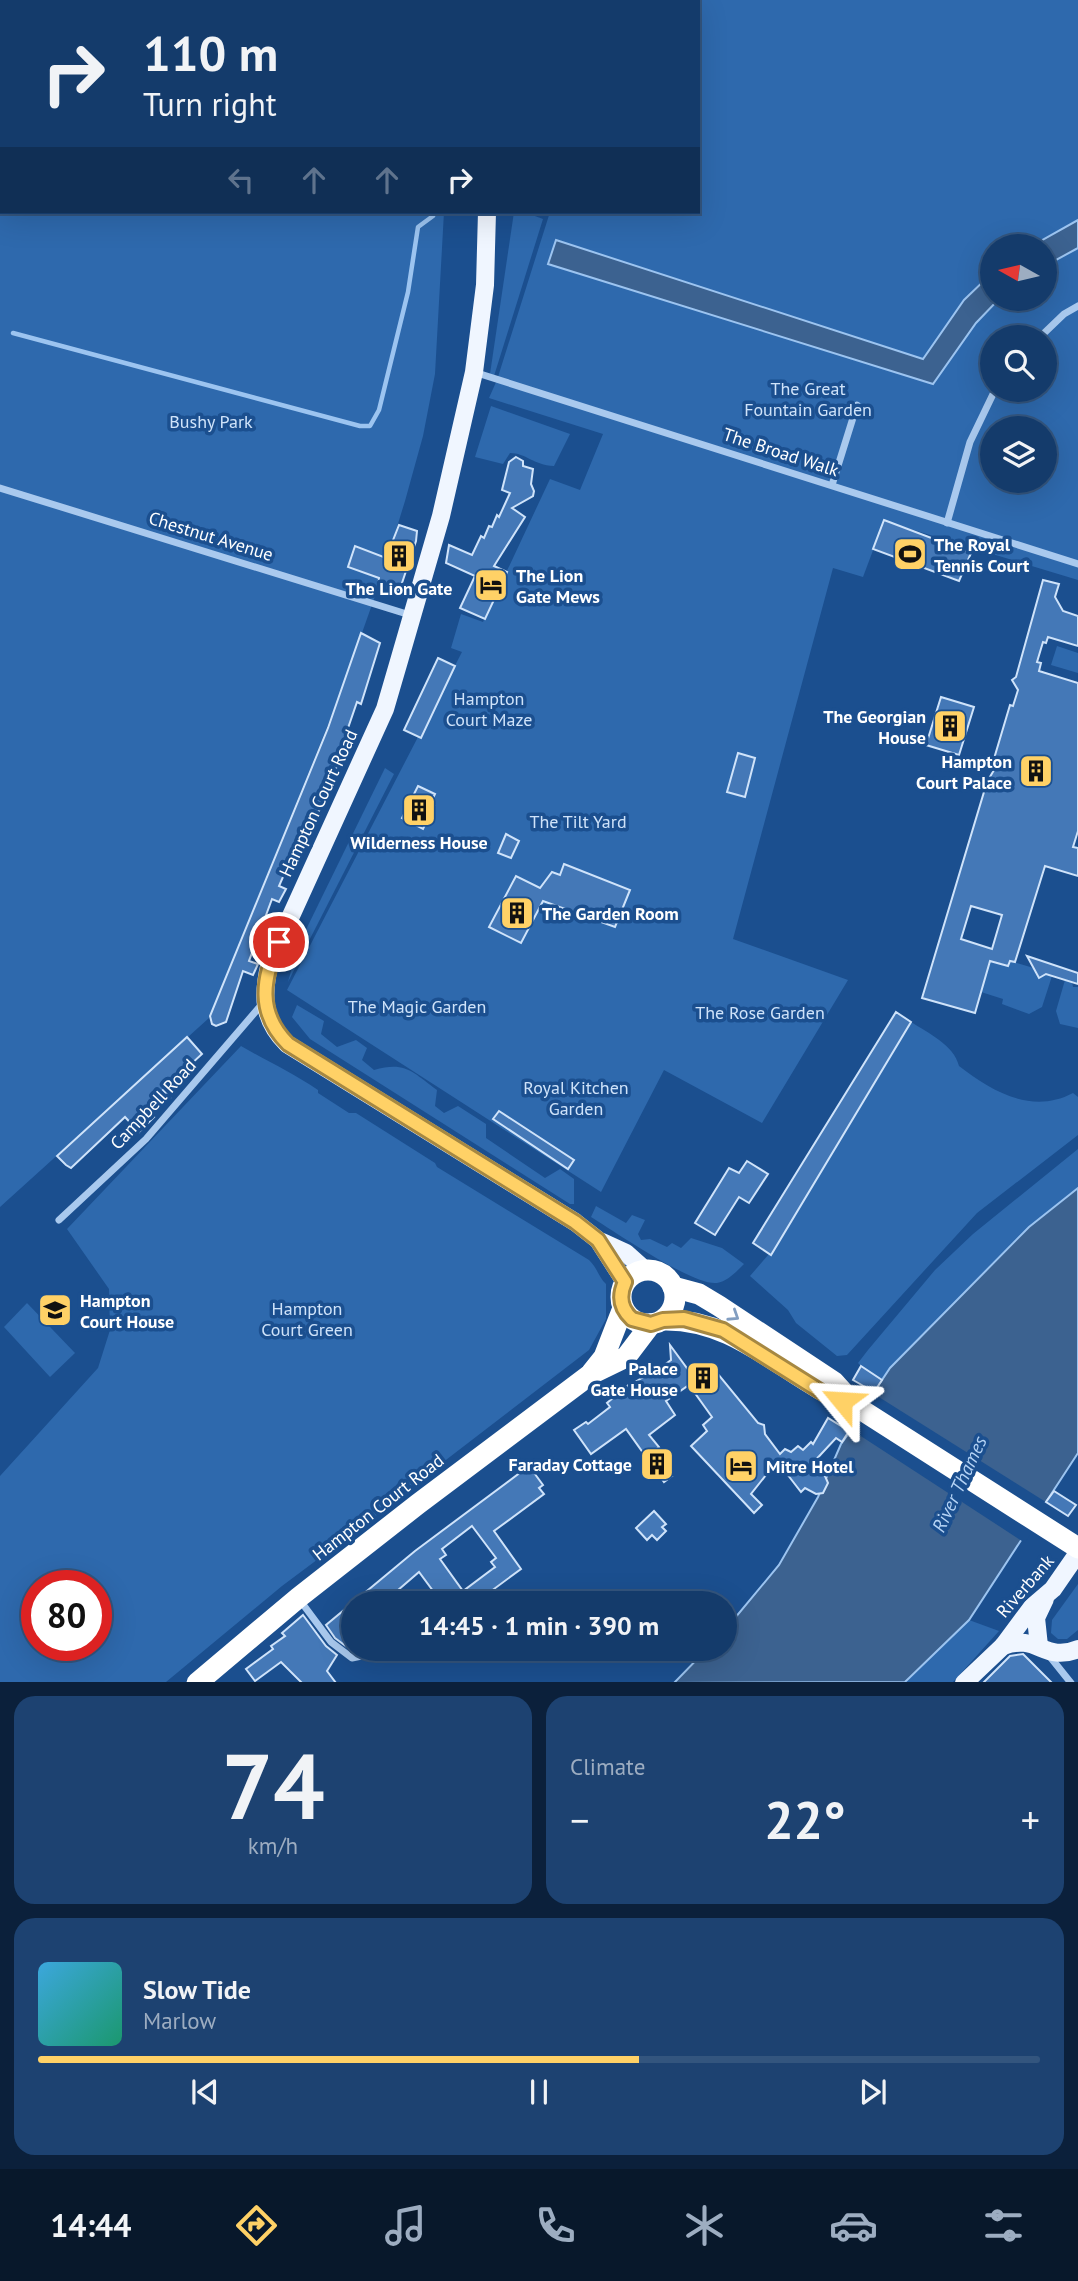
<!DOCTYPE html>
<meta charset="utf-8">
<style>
body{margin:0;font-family:"PT Sans",sans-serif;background:#1d4271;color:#f1f3f6;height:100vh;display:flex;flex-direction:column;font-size:26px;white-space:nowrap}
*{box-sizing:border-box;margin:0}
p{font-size:23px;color:#9dadc1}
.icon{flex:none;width:38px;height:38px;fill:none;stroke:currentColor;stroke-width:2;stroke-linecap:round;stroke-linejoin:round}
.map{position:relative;height:1682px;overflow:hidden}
.drawer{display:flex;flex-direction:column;gap:14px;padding:14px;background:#0b203b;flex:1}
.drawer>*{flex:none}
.hud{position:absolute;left:0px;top:0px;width:700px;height:214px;box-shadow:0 7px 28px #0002,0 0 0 2px #33557e;background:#143b6b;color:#f1f3f6;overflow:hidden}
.needle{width:46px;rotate:278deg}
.controls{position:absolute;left:980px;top:234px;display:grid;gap:14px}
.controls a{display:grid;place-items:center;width:77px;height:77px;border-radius:50%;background:#143b6b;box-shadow:0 7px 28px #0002,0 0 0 2px #33557e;font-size:35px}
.speed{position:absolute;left:21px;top:1570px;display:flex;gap:14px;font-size:35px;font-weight:700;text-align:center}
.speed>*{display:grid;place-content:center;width:91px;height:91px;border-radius:50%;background:#143b6b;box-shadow:0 7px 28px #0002,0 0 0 2px #33557e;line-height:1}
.speed .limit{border:10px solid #d22;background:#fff;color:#111}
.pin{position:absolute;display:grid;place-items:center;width:60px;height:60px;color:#fff;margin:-30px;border:4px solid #fff;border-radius:50%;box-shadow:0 2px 7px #0007}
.me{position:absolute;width:77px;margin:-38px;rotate:297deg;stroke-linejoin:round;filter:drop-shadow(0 0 5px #0008)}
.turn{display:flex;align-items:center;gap:24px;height:147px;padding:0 28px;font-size:32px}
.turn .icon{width:91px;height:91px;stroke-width:2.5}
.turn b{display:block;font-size:49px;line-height:60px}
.lanes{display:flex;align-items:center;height:66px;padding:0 28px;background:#0003;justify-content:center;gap:35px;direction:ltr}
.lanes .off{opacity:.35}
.big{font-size:52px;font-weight:600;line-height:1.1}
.drawer .tile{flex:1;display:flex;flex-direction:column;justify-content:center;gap:10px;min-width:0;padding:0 24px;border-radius:21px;background:#1d4271}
.drawer .dial{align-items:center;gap:0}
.dial b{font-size:91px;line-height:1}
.song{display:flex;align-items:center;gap:21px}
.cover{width:84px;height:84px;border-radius:10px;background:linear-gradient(135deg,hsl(200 70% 55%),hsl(160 70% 35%))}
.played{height:7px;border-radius:4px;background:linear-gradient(90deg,#ffd166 60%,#33557e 60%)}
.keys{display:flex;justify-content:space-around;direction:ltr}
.heat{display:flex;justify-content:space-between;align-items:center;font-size:38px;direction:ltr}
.drawer .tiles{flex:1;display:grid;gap:14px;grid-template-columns:1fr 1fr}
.tile:last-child{grid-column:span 2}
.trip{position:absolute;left:341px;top:1591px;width:396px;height:70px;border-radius:35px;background:#143b6b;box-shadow:0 7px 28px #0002,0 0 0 2px #33557e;font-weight:600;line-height:70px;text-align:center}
.dock{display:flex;height:112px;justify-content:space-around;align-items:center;background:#08182b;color:#9dadc1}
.dock .icon{width:49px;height:49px}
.dock .current{color:#ffd166}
.dock b{font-size:32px;color:#f1f3f6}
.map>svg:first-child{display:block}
</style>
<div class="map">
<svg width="1078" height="1683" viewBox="0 0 1078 1683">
<rect width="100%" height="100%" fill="#1b4f8f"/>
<g fill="#2e69ad" fill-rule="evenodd">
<path d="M0,0H447L2,2V212H444L435,374L423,436L405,501L380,582L340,695L209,1018L0,1207Z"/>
<path d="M509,0H1078V580L884,521L863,577L833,568L733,939L848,980L762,1123L664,1070L601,1192L287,990L462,652L451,648L461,614L483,622L550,479L580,490L603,434L489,398L497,380L550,212H698V2ZM992,247H1045V299H992ZM992,338H1045V390H992ZM992,429H1045V481H992Z"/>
<path d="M514,212H524L543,219L494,376L490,374Z"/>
<path d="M491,406L570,434L554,466C533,465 526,453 510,453L503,464L475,457Z"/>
<path d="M1057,646L1078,653V673L1051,665Z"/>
<path d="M385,768L394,774L288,982L298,946Z"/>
<path d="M990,961L1008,966L1010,961L1037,969L1038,976L1045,974L1052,976L1042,1007L1029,1014L1002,1004L1003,999L981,992Z"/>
<path d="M1065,980L1072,982L1073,987H1078V1028L1060,1024L1056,1011Z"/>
<path d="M297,1005L324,1021L321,1034L337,1047L356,1040L367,1048L362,1060L374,1070C406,1061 412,1072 437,1090L435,1106L444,1113L458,1106L486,1124V1138L545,1178L560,1169L574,1179V1204H570L310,1039L292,1017Z"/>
<path d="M911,1022C928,1033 954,1045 959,1066C991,1091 1032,1115 1073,1093L1078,1097V1135L977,1213L847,1355L837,1356L796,1323L788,1310L750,1276L769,1254H771Z"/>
<path d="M241,1046C267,1061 293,1073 318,1090V1093L349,1113H356L435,1163L437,1167L589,1260C598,1269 599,1278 606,1284V1319L589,1350L399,1496L397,1500L282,1586L166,1682H0V1476L98,1368L110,1330L109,1289L67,1229ZM37,1586H96V1645H37Z"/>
<path d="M1078,1149V1188L1029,1227L890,1368L882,1380L861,1366L858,1363L868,1350L935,1270L973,1234Z"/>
<path d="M596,1206L626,1223L632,1215L645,1220L638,1234L641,1240L650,1239L667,1247L672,1243L681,1248L691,1238L722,1248L744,1264C736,1272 728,1281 717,1283C693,1286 614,1231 591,1217Z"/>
<path d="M27,1303L75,1353L50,1377L4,1327Z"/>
<path d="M1078,1584V1630L1067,1639H1058L1051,1633L1052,1620Z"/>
<path d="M969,1620L999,1631L953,1682L905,1683Z"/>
</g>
<g fill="#3c6290" stroke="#9cc4f0" stroke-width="2">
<path d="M1078,220V248L1045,266V247H1030Z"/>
<path d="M556,240L923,359L964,300L992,273V299H999L976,323L933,384L548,264Z"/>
<path d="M1078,1188V1453L969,1620L905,1682L674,1683L707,1649L724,1648L725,1630L779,1565L818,1497L841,1444L877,1395L876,1389L890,1368L1029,1227Z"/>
</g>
<path fill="#1b4f8f" d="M874,1394L1049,1504L1025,1543L850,1429Z"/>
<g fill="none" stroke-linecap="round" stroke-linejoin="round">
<path stroke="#9cc4f0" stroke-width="4.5" d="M13,333L360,426H370L379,410L408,292L418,227L433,216"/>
</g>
<g fill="#4478b7" stroke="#cfe3fa" stroke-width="2" fill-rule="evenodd">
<path d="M516,457L523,461V466L533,469L531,484L534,491L533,496L512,508L525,517L494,566L507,572L485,619L460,608L475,576L446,563L449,545L472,555L481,536L484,538L489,526L492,527L497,515L499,517L510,493L502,490L509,462Z"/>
<path d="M884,520L971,553L959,581L873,549Z"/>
<path d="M399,525L417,531L416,541L400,589L390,593L378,589L379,578L348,567L355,546L386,558Z"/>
<path d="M1043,580L1059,584L1055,597L1063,611L1078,616V646L1048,637L1046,643L1043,642L1037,662L1041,663L1039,671L1078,683V831L1073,847L1078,848V876L1045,866L1015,962L1010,961L1008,966L990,961L975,1013L922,998L987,782L994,770L990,763L993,762L1010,705L1013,706L1018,690L1012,680L1016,677ZM971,906L1002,915L992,949L961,939Z"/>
<path d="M361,633L380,643L361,704L357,702L347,731L351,732L310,833H308L293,862L290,861L279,886L286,889L279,902L272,899L249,961L258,964L253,975L243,971L226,1022L216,1026L212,1024L210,1016L328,728Z"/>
<path d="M438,658L455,666L421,738L404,730Z"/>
<path d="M941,697L974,707L959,755L926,745Z"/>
<path d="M738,753L755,758L745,797L727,792Z"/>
<path d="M418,786L435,794L430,804L434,806L423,829L402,818Z"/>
<path d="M506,834L519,841L511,858L498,853Z"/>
<path d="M564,864L630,890L615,927L543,901L521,943L489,927L516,876L540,888L552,872L560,875Z"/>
<path d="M1027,956L1078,973V984L1046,974L1039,978Z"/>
<path d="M896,1012L911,1022L771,1255L753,1243Z"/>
<path d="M187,1037L202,1054L163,1090L170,1098L152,1115L154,1117L139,1132L125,1117L71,1168L66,1165L57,1156Z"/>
<path d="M499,1111L574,1160L568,1169L493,1119Z"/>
<path d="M747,1161L768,1174L749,1203L739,1197L715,1235L695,1223L729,1168L739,1173Z"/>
<path d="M670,1345L692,1375L709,1363L758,1423L764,1425L765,1434L780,1454L785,1449L791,1452L798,1446L803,1450L811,1442L813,1444L828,1418L849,1431L842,1442L836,1438L811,1465L825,1476L828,1483L823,1493L816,1494L805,1488L801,1492L777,1461L751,1494L762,1505L754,1513L691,1446L707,1431L703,1425L712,1417L689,1385L666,1401L675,1415L649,1435L659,1447L654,1451L672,1476L664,1482L626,1429L591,1454L574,1430L586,1422L588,1424L610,1407L607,1403L632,1382H635L650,1373V1367L660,1368L671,1360Z"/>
<path d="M861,1366L882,1380L874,1392L853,1380Z"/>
<path d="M529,1466L543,1485L539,1488L544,1494L494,1531L521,1569L475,1603H442L419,1572L383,1603H354V1641L347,1647L335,1638L326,1625L415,1551ZM472,1526L496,1558L491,1562L495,1567L463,1591L440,1559L446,1555L442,1549Z"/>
<path d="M1054,1491L1076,1505L1068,1516L1046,1502Z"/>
<path d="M654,1511L666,1524L662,1527L666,1531L657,1540L652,1535L647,1540L636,1528Z"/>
<path d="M303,1615L326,1646L337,1655L327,1671L336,1683H302L281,1662L255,1681L246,1669L273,1649L271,1646L285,1636L282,1633Z"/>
<path d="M1023,1654L1052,1683H983L1010,1656Z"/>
</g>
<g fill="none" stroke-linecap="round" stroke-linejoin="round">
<g stroke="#a9c9ee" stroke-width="7">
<path d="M1039,338L1064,314L1078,306"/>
<path d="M474,372L1078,564"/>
<path d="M832,485L857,405"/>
<path d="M0,488L410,615"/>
<path d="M947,523L970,442L995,390"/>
<path d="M59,1220L146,1139L263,1003"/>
<path d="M299,1599L331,1642L352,1658L400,1648"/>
<path d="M1047,1653L1071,1683"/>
</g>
<g stroke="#f0f6ff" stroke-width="18">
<path d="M492,2V0"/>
<path d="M487,212L485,285L474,372L441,516L399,661L385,709L270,962C262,995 262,1019 287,1044L575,1222L598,1240L625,1282"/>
<path d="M602,1242L626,1253L645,1270"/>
<path d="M1003,1646C1038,1633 1044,1663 1078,1649"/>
<path d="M1039,1646L1036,1618L1045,1599"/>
<path d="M964,1683L1003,1646L1032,1607L1053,1589L1078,1553"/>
</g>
<g stroke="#fff" stroke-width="21">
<circle cx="648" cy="1297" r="27"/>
<path d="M673,1287L699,1294L719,1306L834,1382L853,1403"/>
<path d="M663,1320C740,1318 788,1381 857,1407L1078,1548"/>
<path d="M592,1372L604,1357L623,1308"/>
<path d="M197,1683L298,1598L418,1504L591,1374L626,1357L651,1324"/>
</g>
</g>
<defs><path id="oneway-chevron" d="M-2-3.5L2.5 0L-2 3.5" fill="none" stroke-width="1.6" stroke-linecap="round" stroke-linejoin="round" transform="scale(1.75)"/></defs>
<use stroke="#829ec1" href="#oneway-chevron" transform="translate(734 1316) rotate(33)"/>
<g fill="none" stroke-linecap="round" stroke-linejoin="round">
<g stroke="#a68842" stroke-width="18">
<path id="route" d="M279,942C262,979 257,1013 288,1044L575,1222L598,1240L625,1282C618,1297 621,1309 632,1319L651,1324L663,1320L684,1319L723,1330L828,1396L842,1401"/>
</g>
<use href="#route" stroke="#ffd166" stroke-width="12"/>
</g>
<defs>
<g id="stadium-square" transform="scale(1.75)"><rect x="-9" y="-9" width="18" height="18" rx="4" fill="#ffd166" stroke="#1b4f8f"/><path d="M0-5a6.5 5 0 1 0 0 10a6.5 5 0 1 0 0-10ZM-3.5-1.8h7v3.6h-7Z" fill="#111"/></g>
<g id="building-square" transform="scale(1.75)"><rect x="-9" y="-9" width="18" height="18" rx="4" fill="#ffd166" stroke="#1b4f8f"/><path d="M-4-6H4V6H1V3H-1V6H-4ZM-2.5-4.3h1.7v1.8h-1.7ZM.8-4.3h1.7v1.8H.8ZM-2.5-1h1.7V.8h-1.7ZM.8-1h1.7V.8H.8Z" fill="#111"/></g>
<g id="hotel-square" transform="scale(1.75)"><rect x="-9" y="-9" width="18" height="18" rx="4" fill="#ffd166" stroke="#1b4f8f"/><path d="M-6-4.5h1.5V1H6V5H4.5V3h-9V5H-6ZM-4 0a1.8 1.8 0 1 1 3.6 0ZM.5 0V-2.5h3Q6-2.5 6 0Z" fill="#111"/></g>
<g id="school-square" transform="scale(1.75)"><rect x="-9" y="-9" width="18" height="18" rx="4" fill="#ffd166" stroke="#1b4f8f"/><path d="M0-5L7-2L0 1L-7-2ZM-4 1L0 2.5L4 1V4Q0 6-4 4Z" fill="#111"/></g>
</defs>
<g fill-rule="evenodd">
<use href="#stadium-square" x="910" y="554"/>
<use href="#building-square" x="399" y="556"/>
<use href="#hotel-square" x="491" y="585"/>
<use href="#building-square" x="950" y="726"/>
<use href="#building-square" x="1036" y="771"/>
<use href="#building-square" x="419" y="810"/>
<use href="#building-square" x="517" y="913"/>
<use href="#school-square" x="55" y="1310"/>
<use href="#building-square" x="703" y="1378"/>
<use href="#building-square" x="657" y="1464"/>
<use href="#hotel-square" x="741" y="1466"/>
</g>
<g text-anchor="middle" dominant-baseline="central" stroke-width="7" stroke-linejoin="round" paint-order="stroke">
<g font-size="18" fill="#cfe3fa" stroke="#1b4f8f">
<text x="808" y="388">The Great<tspan x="808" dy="21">Fountain Garden</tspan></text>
<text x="211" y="421">Bushy Park</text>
<text x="489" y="698">Hampton<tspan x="489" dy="21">Court Maze</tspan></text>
<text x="578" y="821">The Tilt Yard</text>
<text x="417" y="1006">The Magic Garden</text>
<text x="760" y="1012">The Rose Garden</text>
<text x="576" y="1087">Royal Kitchen<tspan x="576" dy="21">Garden</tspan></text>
<text x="307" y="1308">Hampton<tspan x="307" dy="21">Court Green</tspan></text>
</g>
<g font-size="18" fill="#fff" stroke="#1b4f8f">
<text transform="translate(781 452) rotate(18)">The Broad Walk</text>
<text transform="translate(211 536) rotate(17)">Chestnut Avenue</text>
<text transform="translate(318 803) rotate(-65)">Hampton Court Road</text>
<text transform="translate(153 1104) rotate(-47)">Campbell Road</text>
<text transform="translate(378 1507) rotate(-38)">Hampton Court Road</text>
<text transform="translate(1025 1586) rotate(-49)">Riverbank</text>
</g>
<g font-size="18" font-weight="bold" fill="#fff" stroke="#1b4f8f" text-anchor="start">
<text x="934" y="544">The Royal<tspan x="934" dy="21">Tennis Court</tspan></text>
<text x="516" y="575">The Lion<tspan x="516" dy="21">Gate Mews</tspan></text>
<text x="399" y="588" text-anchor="middle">The Lion Gate</text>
<text x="926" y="716" text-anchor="end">The Georgian<tspan x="926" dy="21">House</tspan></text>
<text x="1012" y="761" text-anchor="end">Hampton<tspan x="1012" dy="21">Court Palace</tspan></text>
<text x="419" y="842" text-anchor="middle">Wilderness House</text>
<text x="542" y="913">The Garden Room</text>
<text x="80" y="1300">Hampton<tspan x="80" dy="21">Court House</tspan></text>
<text x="678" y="1368" text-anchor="end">Palace<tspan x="678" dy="21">Gate House</tspan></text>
<text x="632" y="1464" text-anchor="end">Faraday Cottage</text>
<text x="766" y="1466">Mitre Hotel</text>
</g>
<g font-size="19" font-style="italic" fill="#b5d3f5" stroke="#1b4f8f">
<text transform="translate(959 1484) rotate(-65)">River Thames</text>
</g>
</g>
</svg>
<div class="controls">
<a><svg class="needle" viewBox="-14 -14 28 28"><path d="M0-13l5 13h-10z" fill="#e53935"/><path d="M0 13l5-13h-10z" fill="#9dadc1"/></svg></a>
<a><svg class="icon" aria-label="search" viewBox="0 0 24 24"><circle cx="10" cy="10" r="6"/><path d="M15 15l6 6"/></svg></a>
<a><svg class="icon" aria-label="layers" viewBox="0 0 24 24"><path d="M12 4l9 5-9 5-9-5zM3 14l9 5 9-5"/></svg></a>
</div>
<div class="speed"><div class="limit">80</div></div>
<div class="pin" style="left:279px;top:942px;background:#d93025"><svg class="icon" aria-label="arrive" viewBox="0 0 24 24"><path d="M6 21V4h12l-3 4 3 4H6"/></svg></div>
<svg class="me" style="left:842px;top:1401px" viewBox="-20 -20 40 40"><path d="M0-17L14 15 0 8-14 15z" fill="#ffd166" stroke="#fff" stroke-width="4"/></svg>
<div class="trip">14:45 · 1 min · 390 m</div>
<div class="hud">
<div class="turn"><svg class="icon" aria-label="right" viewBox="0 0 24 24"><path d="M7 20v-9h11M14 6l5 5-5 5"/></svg><div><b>110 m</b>Turn right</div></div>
<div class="lanes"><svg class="icon off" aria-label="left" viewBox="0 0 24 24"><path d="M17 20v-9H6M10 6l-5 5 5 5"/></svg><svg class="icon off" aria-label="ahead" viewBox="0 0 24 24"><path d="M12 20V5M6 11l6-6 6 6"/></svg><svg class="icon off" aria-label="ahead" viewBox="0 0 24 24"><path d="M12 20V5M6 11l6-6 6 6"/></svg><svg class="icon" aria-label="right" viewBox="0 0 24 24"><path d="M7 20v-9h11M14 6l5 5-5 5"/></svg></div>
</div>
</div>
<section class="drawer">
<div class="tiles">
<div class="tile dial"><b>74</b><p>km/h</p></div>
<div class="tile"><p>Climate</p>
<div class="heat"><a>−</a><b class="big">22°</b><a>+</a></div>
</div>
<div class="tile">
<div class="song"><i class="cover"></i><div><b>Slow Tide</b><p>Marlow</p></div></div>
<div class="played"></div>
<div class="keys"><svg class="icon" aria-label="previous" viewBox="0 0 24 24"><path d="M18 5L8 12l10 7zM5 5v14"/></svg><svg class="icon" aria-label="pause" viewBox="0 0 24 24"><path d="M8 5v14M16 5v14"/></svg><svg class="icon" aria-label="next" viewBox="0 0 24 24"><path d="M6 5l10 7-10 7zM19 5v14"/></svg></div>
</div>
</div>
</section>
<nav class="dock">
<b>14:44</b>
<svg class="icon current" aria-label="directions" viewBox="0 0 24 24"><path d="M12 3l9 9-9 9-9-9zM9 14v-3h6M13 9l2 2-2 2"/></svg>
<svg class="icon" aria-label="music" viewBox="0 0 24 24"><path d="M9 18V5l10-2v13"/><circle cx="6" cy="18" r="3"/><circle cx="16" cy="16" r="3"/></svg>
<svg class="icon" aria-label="phone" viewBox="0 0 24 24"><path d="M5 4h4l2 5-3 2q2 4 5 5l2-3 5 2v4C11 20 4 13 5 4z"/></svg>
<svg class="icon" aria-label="climate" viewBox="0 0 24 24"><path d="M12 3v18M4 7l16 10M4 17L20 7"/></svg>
<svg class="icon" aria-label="car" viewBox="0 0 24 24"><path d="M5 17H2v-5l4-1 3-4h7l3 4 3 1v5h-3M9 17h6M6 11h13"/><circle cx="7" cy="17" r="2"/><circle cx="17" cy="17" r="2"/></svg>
<svg class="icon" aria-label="filters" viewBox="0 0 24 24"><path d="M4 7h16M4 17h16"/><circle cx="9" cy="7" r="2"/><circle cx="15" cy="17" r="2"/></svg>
</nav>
